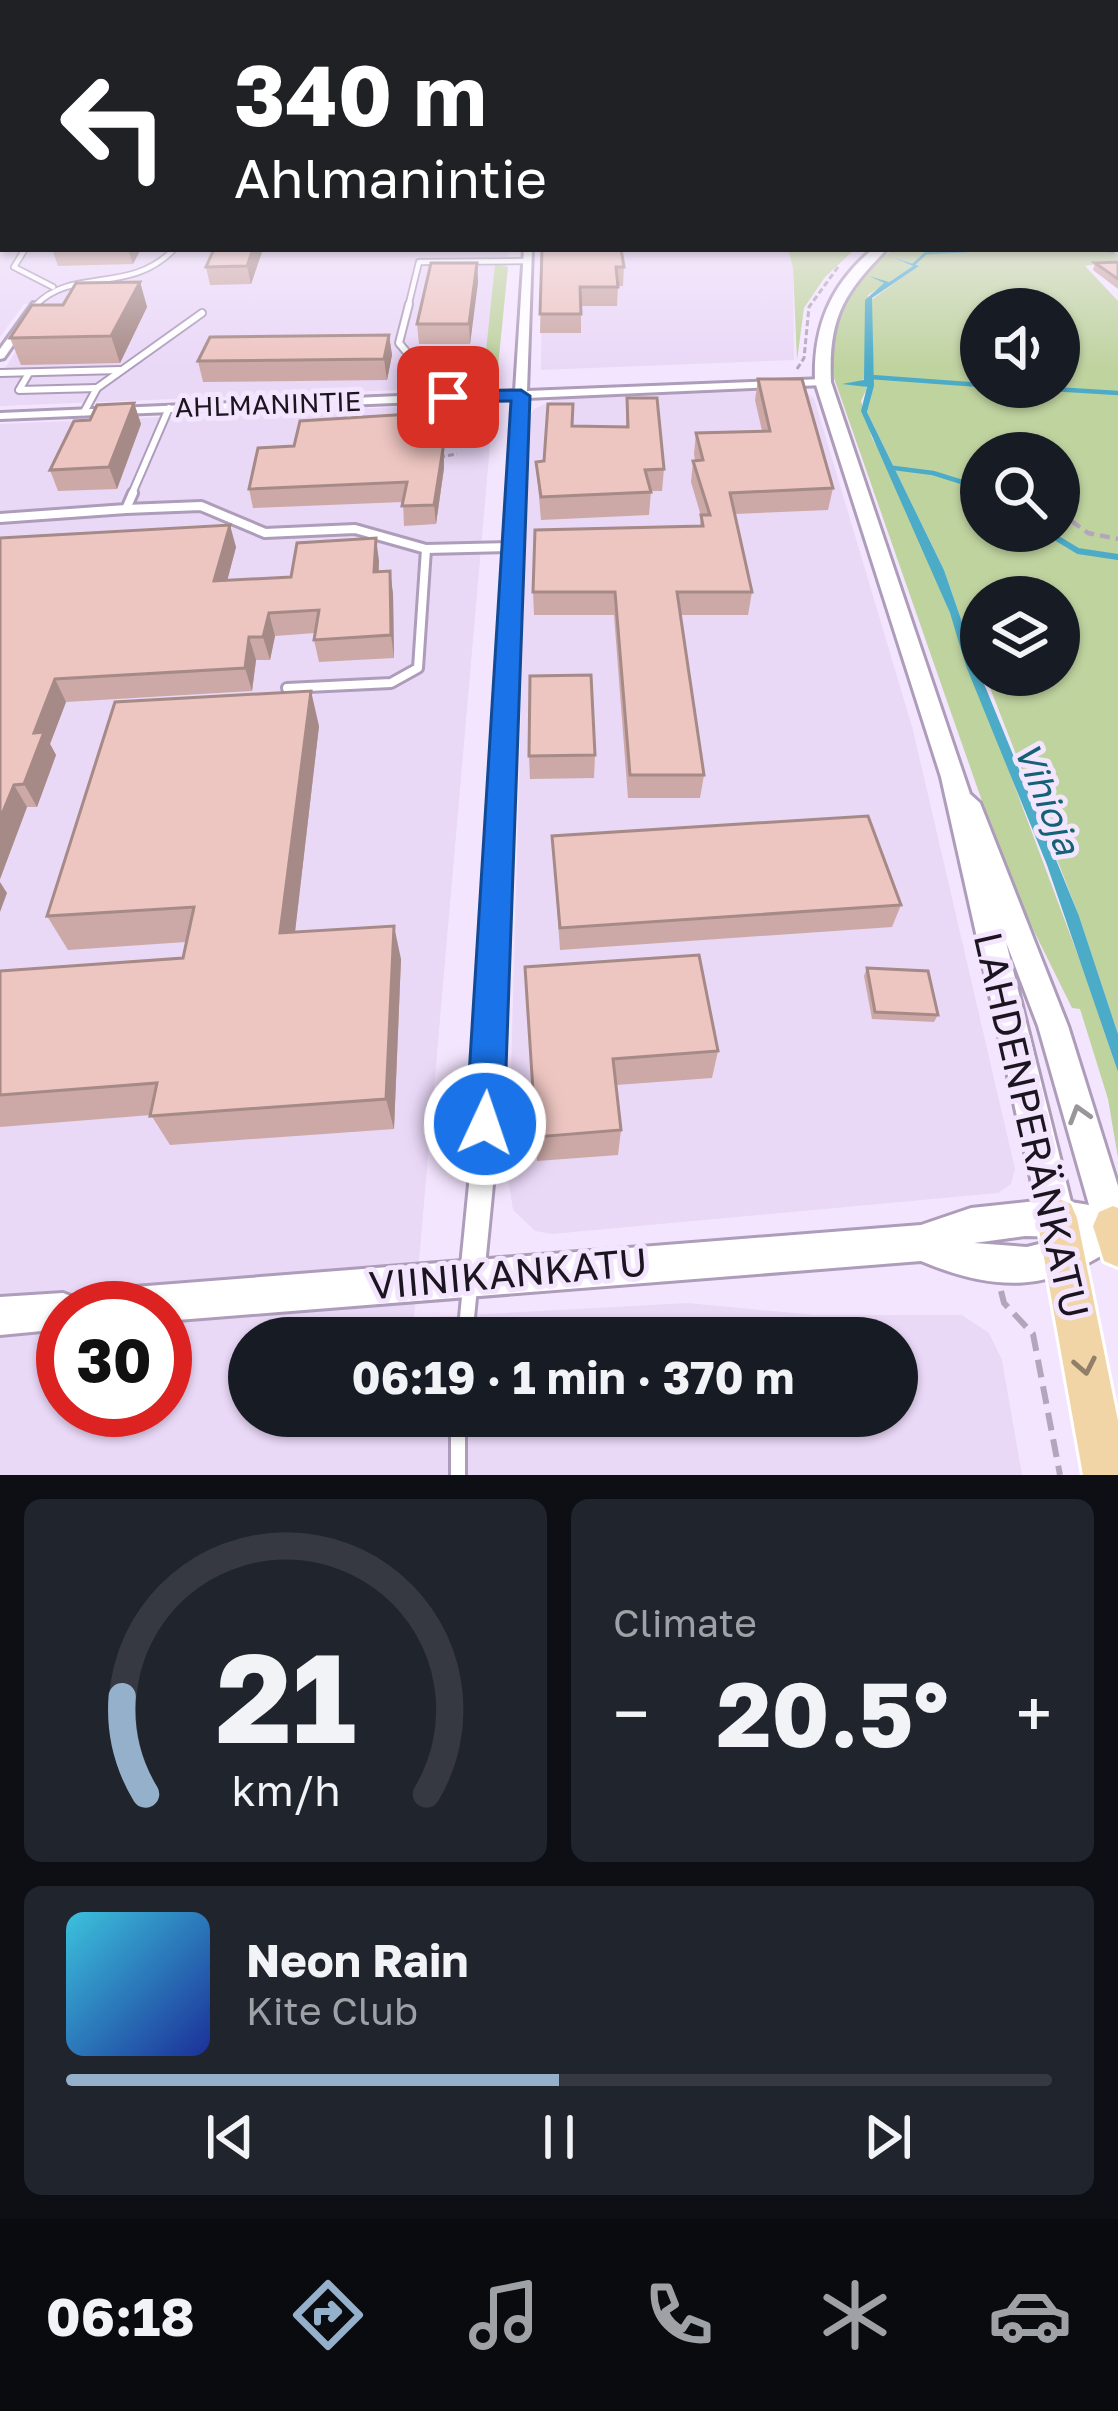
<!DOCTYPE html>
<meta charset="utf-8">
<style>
body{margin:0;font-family:"Golos Text",sans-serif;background:#20242c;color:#f1f3f6;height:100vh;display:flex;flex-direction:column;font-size:45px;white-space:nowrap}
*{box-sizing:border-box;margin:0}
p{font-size:39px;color:#9ea1a6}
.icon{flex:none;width:66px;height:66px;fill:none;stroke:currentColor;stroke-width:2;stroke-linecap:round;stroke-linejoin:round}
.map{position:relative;height:1475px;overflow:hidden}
.details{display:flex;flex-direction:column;gap:24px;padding:24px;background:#0d0f14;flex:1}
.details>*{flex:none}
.banner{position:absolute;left:0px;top:0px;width:1119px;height:252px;box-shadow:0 3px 9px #0004;background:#202124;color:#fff;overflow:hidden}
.controls{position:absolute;left:960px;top:288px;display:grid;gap:24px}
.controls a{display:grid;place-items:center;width:120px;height:120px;border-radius:50%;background:#171b24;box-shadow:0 3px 9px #0004;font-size:60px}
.speed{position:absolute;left:36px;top:1281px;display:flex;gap:24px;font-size:60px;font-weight:700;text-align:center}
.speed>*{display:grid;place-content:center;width:156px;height:156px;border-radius:50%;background:#171b24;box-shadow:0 3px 9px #0004;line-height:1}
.speed .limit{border:18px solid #d22;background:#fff;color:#111}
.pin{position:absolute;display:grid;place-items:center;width:102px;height:102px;color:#fff;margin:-51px;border-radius:24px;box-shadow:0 6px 18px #0006}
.me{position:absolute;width:132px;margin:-66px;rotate:3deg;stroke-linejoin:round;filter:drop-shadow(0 0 9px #0008)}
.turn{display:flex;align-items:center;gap:42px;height:252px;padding:0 36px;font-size:54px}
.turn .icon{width:156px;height:156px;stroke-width:2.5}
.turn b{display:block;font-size:84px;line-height:102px}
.big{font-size:90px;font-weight:700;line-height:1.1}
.details .card{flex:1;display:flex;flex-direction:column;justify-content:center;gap:18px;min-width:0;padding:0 42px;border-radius:18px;background:#20242c}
.details .dial{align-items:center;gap:0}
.dial svg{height:312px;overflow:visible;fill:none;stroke:#363941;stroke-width:7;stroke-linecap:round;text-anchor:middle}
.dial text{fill:#f1f3f6;stroke:none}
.song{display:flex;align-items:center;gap:36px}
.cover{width:144px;height:144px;border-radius:18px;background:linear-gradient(135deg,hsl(190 70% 55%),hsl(230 70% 35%))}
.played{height:12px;border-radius:6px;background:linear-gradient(90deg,#94b0ca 50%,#363941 50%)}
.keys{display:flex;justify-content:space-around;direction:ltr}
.heat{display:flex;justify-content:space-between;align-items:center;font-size:66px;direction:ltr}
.details .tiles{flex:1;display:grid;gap:24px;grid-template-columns:1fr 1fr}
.card:last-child{grid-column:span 2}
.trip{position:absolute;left:228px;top:1317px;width:690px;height:120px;border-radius:60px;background:#171b24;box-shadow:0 3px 9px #0004;font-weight:700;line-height:120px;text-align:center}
.menu{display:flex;height:192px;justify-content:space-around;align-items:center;background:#090b0e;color:#9ea1a6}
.menu .icon{width:84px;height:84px}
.menu .active{color:#94b0ca}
.menu b{font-size:54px;color:#f1f3f6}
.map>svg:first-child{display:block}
</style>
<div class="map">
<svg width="1118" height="1475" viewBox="0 0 1118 1475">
<rect width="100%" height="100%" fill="#f4e5ff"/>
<g fill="#ead8f7" fill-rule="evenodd">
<path d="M0,161L3,249H509L497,376L474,387L0,406V376L46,304H24L0,337Z"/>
<path d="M542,249H788L793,268L794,360L541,370Z"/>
<path d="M763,391L805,392L814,398L913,730L1015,1169L1011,1184L998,1193L552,1234L535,1231L513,1210L508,1178L529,418L534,409L555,399Z"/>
<path d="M469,404L486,409L492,422L414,1318L687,1303L815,1315H962L989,1333L1002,1360L1022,1475H0V424ZM63,1308H165V1410H63ZM249,1338H897V1416H249Z"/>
</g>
<g fill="#bfd39f" fill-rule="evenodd">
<path d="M788,249H855L825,277L804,308L797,360L793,268Z"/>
<path d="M894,249H1097L1118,253V260L1085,266L1118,301V1034L1079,916L985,675H1059V597H981L980,674L944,570L867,412L874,385L871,300L918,266L895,257L913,266L868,295L864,379L859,384L867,388L861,401L872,438L896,480L950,613L1083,969L1118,1072V1158L1108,1099L1080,1009L1072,1008L1027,917L983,804L834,378C825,322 849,281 894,249ZM981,309H1059V387H981ZM981,453H1059V531H981Z"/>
<path d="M495,264L508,267L497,376L474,387L415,388L416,375L484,371Z"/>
</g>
<path fill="#4cabc6" d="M893,257L919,266L872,298L874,386L867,412L944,570L980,674L1079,916L1118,1034V1072L1047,865L966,666L950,613L861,411L867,387L842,384L864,380L865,300L884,283L869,276L889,282L913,266Z"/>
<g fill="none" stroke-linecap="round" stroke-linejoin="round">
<path stroke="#4cabc6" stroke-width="3" d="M914,264L926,253L999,249"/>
<g stroke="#4cabc6" stroke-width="4.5">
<path d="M871,377L981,385"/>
<path d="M1020,387L1118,393"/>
<path d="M894,468L933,473L981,488"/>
</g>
<path stroke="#4cabc6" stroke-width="6" d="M1045,531L1078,551L1118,557"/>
<g stroke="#ae9dba" stroke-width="8">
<g id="lane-far3">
<path d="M25,249L14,267L53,287"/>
<path d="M36,305C72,267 131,295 174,249"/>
<path d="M408,307L419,262L527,261"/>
</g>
</g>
<g stroke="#ae9dba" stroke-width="10">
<g id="lane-far2">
<path d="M0,373L121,370"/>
<path d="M29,373L19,390L97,388"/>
<path d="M404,398L409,355L399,343L409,304"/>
<path d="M84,412L97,388L202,313"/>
<path d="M131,496L169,408"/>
</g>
</g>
<g stroke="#ae9dba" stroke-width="14">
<g id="lane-far1">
<path d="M126,509L201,506L265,533L355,529L426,549L513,547"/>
<path d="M0,518L126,509L133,493"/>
<path d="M287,688L391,683L418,668L426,549"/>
</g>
</g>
<g stroke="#ae9dba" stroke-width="20">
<g id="lane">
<path d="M465,1338L470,1287"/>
<path d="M458,1416V1475"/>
</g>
</g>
<g stroke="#ae9dba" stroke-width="6">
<g id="street">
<path d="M524,249H532L527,391L823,379L828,382L823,385L526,398L495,1164L484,1276L481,1285L472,1288L463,1285L460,1276L471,1164L515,398L0,419V413L515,391Z"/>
<path d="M33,303L41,305L4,358L0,359V349Z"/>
</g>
</g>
<g stroke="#ae9dba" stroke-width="6">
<path id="secondary" d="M873,249H887C844,293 828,317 831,382L970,794L980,803L1068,1026L1118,1186V1244C1052,1293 995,1292 921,1261L165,1321V1308H63V1329L0,1335V1297L63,1293L76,1298L79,1305L83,1295L96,1290L921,1225L971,1208L1036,1201L941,777L815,382C813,327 830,285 873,249ZM1006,942L1038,1026L1089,1205L1071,1202ZM1025,1236L1067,1237L1027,1247L974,1243Z"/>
</g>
<g stroke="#fff" stroke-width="6">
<g id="primary">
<path d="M1057,1198L1071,1204L1077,1218L1118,1421V1475H1083L1037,1218L1043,1204Z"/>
<path d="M1113,1206L1118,1208V1267L1104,1261L1093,1226L1099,1212Z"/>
</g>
</g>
<g stroke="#b3a6bb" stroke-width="3" stroke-dasharray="6 3" stroke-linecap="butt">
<path d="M1100,249L1118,253"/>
<path d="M797,369L804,358L809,307L838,267"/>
<path d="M439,457L457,454"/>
</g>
<path stroke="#b3a6bb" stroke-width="4.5" stroke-dasharray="10 6" stroke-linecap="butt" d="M1059,512L1088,533L1118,539"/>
<path stroke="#b3a6bb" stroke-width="6" stroke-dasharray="18 9" stroke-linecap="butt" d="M1001,1291L1004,1303L1033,1334L1060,1475"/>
<use href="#lane-far3" stroke="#fff" stroke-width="4.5"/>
<use href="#lane-far2" stroke="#fff" stroke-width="6"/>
<use href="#lane-far1" stroke="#fff" stroke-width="8"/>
<use href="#lane" stroke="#fff" stroke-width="14"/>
<use href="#street" fill="#fff" fill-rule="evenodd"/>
<use href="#secondary" fill="#fff" fill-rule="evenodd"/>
<use href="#primary" fill="#f2d5a6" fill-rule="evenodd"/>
</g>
<g fill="#cca9a6">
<path d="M52,249H141L133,264L58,266Z"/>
<path d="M214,249H263L251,284L210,285L206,267Z"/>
<path d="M542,249L624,267L623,286H618L617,306H581V333H540Z"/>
<path d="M1118,262V289L1093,270L1095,263Z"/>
<path d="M477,263L478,282L470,344H419L417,324Z"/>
<path d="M140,282L147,307L120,363L21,365L10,338L63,305Z"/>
<path d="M389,335L392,355L387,380L203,382L198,361Z"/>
<path d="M758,379L833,488L828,510L735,514L752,592L748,615H680L704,775L700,798H628L614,615H534L533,592L700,526L701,516L691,482L693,461L695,460L694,454L696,433L762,431L755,400Z"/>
<path d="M627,398L664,469L662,491H651L649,515L541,520L536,462L544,461L573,426L626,427Z"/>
<path d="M134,403L141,424L117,489L58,491L50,470L90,420Z"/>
<path d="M444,430V468L436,524L404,526L403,502L253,508L249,489L294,446Z"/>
<path d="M0,538L236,547L227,581L291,577L379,561V572L390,571L393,594L394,658L319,662L314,640L315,633L275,636L270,660H256L252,691L66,702L50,744L56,755L37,807H27L0,879Z"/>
<path d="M319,726L295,932L401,959L394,1129L170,1145L151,1115L0,1127V971L183,958L186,942L68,950L47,916Z"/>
<path d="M595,755L594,778L530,779L529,756Z"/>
<path d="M552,836L901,905L892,927L560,950Z"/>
<path d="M525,967L718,1051L712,1078L616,1085L621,1130L618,1155L537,1161Z"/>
<path d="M867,968L938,1015L934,1022L872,1019L864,976Z"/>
<path d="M552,1416H586V1425L553,1428Z"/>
</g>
<g fill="#a68a87">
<path d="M3,200V228L0,232V203Z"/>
<path d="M128,249H141L133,264Z"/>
<path d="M253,249H263L251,284L247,266Z"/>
<path d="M477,263L478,282L470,344L469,324Z"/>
<path d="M140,282L147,307L120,363L111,336Z"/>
<path d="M389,335L392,355L387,380L384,359Z"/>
<path d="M134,403L141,424L117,489L109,467Z"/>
<path d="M442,412L444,468L436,524L434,505Z"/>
<path d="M230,525L236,547L221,604L214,581Z"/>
<path d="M376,538L379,561L377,595L374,572Z"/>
<path d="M390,571L393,594L394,658L391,635Z"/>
<path d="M269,613L275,636L270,660L263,637Z"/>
<path d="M249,637L256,660L252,691L245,668Z"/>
<path d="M55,679L66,702L50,744L56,755L37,807L24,784L34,733Z"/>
<path d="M311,691L319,726L291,966L280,933Z"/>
<path d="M14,785L27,807L0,879V819Z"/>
<path d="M0,882L7,893L0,912Z"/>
<path d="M394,926L401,959L394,1129L386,1099Z"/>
</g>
<g fill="#edc5c1" stroke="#a68a87" stroke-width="3">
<path d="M0,161H3V200L0,203Z"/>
<path d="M1116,161H1118V198L1116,196Z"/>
<path d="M214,249H253L247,266L206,267Z"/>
<path d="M542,249H621L624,267H616L618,287H580L581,314H540Z"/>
<path d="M1118,262V279L1095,263Z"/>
<path d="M431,263H477L469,324H417Z"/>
<path d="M140,282L111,336L10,338L32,305H63L76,283Z"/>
<path d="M389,335L384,359L198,361L210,337Z"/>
<path d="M758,379H802L833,488L730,493L752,592H677L704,775H630L615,592H533L535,530L703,526L701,515H710L693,461L703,460L696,433L770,431Z"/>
<path d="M627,398H657L664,469L645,470L651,492L541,497L536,462L544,461L548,404H573L572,426L628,427Z"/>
<path d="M134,403L109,467L50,470L74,421L90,420L97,405Z"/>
<path d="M442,412L443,449L434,505L402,506L407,482L249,489L258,448L294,446L300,421Z"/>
<path d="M230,525L214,581L291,577L297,543L376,538L374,572L390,571L391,635L314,640L319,610L269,613L263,637H249L245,668L55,679L34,733L44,732L24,784L14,785L0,819V538Z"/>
<path d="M591,675L595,755L529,756L530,676Z"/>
<path d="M311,691L280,933L394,926L386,1099L150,1116L157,1083L0,1095V971L183,958L194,907L47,916L115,702Z"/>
<path d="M868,816L901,905L560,928L552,836Z"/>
<path d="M699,955L718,1051L613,1059L621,1130L536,1137L525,967Z"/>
<path d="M867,968L928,971L938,1015L875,1012Z"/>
<path d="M552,1416H586L587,1421L553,1424Z"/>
</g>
<defs><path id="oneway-chevron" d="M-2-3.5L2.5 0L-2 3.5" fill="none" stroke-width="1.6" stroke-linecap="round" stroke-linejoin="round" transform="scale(3)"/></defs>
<use stroke="#98969a" href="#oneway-chevron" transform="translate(1079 1114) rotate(-107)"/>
<use stroke="#917f69" href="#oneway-chevron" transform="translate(1085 1366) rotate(79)"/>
<linearGradient id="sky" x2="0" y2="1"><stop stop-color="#69b0da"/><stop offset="0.44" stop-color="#faf3ff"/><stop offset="1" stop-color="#faf3ff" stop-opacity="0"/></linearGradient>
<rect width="1118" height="367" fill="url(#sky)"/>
<path fill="#1a73e8" stroke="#114b97" stroke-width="3" d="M521,390L530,396L504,1124L498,1136L485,1142L472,1136L466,1124L511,401L448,402L439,397L448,391Z"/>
<g text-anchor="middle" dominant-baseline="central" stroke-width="10" stroke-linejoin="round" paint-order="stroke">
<g font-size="27" fill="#1b151f" stroke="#f4e5ff">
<text transform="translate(268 404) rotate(-2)">AHLMANINTIE</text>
</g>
<g font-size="36" font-style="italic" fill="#156175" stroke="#f4e5ff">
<text transform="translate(1048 798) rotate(68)">Vihioja</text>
</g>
<g font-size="39" fill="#1b151f" stroke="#f4e5ff">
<text transform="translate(1032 1125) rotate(77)">LAHDENPERÄNKATU</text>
<text transform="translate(508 1273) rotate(-5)">VIINIKANKATU</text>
</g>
</g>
</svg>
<div class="controls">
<a><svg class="icon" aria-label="sound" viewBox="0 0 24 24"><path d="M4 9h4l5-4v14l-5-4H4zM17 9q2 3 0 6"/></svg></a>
<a><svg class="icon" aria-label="search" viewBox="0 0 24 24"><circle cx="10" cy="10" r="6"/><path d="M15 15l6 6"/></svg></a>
<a><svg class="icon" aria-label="layers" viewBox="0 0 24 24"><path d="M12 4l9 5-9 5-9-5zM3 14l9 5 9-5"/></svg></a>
</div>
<div class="speed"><div class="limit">30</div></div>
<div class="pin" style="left:448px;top:397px;background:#d93025"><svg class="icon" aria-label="arrive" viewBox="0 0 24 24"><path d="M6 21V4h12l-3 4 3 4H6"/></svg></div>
<svg class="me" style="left:485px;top:1124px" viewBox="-20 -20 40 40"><circle r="17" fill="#1a73e8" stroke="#fff" stroke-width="3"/><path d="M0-11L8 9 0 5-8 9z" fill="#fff"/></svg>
<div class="trip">06:19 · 1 min · 370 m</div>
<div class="banner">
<div class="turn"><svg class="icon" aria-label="left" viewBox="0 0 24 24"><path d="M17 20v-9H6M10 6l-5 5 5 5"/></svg><div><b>340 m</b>Ahlmanintie</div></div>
</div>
</div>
<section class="details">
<div class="tiles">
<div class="card dial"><svg viewBox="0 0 100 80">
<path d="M14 69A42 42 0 1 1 86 69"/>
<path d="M14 69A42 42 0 0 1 8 44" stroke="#94b0ca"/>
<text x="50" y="56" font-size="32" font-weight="700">21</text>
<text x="50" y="72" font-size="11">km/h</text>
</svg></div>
<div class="card"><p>Climate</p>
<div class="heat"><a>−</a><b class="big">20.5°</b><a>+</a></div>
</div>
<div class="card">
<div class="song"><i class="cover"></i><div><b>Neon Rain</b><p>Kite Club</p></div></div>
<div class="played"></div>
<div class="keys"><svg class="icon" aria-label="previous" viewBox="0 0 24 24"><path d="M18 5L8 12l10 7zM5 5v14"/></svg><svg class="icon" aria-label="pause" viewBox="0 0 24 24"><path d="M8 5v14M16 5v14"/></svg><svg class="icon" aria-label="next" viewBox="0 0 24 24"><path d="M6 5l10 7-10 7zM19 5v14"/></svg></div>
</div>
</div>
</section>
<nav class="menu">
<b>06:18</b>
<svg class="icon active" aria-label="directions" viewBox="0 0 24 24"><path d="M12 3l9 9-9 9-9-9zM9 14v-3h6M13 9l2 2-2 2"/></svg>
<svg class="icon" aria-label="music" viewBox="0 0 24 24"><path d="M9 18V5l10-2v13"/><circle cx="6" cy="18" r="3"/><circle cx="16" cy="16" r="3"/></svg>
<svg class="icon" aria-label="phone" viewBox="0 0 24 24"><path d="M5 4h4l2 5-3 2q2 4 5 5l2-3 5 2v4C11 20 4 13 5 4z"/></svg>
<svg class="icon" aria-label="climate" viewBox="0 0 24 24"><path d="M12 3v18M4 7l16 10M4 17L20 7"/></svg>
<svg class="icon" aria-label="car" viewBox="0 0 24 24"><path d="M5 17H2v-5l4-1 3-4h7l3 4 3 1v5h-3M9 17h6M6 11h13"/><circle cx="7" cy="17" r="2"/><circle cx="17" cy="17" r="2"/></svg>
</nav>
